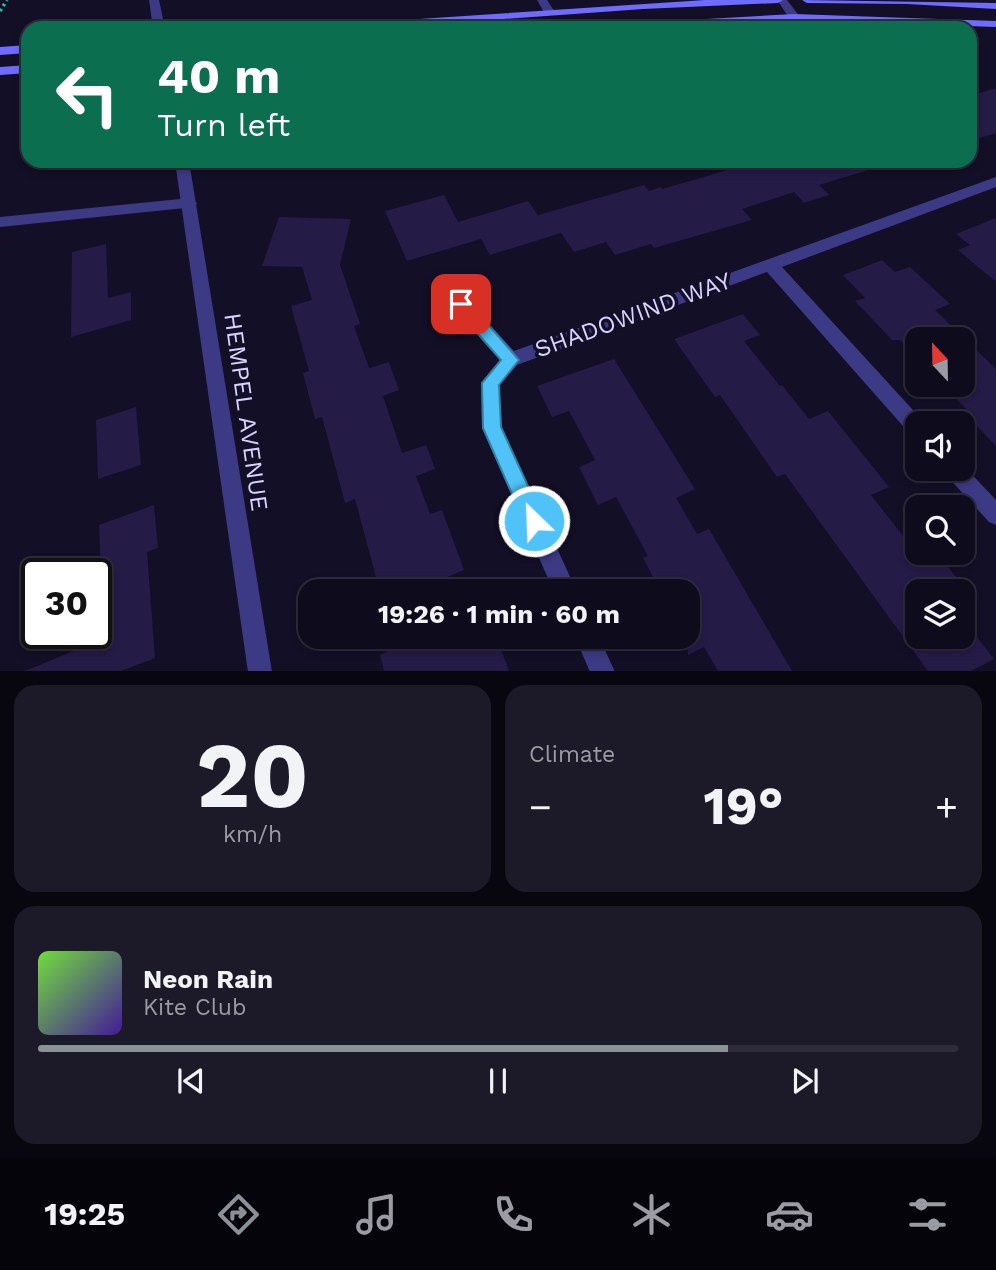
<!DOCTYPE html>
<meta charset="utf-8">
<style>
body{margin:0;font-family:"Work Sans",sans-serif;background:#1c1929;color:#f1f3f6;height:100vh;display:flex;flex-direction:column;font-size:26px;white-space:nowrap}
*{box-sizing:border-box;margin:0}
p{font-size:23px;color:#9b9ba3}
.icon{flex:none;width:38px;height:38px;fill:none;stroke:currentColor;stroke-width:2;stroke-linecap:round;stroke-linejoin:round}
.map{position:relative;height:671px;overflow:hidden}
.sheet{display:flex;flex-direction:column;gap:14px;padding:14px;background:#08060f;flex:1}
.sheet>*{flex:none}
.hud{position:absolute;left:21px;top:21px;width:956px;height:147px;border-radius:21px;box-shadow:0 4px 10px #0003,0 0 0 2px #2e2b3b;background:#0b6e4f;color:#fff;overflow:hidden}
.needle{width:46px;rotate:338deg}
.fabs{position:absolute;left:905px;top:327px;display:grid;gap:14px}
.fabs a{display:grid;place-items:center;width:70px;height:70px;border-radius:14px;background:#0e0b1c;box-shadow:0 4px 10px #0003,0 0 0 2px #2e2b3b;font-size:35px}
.speed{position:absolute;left:21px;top:558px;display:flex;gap:14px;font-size:35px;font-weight:700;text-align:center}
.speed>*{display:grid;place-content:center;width:91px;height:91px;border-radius:50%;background:#0e0b1c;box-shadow:0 4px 10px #0003,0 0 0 2px #2e2b3b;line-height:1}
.speed .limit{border:4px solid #111;border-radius:10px;background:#fff;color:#111}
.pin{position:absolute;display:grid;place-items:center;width:60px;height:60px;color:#fff;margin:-30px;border-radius:14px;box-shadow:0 4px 10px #0006}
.me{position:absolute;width:77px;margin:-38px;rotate:336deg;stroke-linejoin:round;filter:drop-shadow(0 0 5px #0008)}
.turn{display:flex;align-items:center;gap:24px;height:147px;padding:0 21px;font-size:32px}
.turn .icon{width:91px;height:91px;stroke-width:2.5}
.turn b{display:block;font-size:49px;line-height:60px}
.big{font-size:52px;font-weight:700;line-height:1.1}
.sheet .card{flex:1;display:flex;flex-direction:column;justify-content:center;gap:10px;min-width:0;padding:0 24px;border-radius:21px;background:#1c1929}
.sheet .dial{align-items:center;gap:0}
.dial b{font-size:91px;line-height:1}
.song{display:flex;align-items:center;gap:21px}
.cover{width:84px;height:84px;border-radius:10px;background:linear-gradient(135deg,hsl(100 70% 55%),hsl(260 70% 35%))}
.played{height:7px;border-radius:4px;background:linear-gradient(90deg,#8c9099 75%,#2e2b3b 75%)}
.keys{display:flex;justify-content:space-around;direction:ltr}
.heat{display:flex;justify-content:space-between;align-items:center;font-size:38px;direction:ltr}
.sheet .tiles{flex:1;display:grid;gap:14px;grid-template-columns:1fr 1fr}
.card:last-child{grid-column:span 2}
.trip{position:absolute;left:298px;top:579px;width:402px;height:70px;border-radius:21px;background:#0e0b1c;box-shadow:0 4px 10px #0003,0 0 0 2px #2e2b3b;font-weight:700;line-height:70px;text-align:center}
.dock{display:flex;height:112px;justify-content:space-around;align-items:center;background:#06040b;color:#9b9ba3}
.dock .icon{width:49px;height:49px}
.dock .active{color:#8c9099}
.dock b{font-size:32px;color:#f1f3f6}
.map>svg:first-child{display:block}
</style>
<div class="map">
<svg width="996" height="672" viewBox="0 0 996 672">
<rect width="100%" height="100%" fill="#130f26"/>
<g fill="#241b47">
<path d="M996,88V133L970,141V96Z"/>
<path d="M759,161H880L881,166L819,185L829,195L804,203L794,192L742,209L752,220L654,248L651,244L615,255L606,242L574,252L561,233L490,255L481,239L407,261L385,211L444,195L458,222L528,201L538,215L644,185L649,191L661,187L662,189Z"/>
<path d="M279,217L351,219L340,265L360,324L354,326L369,368L389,362L399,390L383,396L402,453L426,445L435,469L416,476L430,514L442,510L464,570L411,592H380L355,499L345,503L322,417L315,419L303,373L309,371L291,306L312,300L302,267L262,266Z"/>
<path d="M996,218V282L958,250L970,245L956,234Z"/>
<path d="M106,244L108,298L131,292V320L71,337L72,252Z"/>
<path d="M882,260L895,272L910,267L950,304L935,310L996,369V446L962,410L966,409L943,385H962V340H917V357L900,340H892L855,301L865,298L843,275Z"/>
<path d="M743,314L760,335L744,341L780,386L782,385L809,419L828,411L889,487L871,495L921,559L937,553L968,592H917V637H962V618L994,659L971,671H928L785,474L777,477L720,395L715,397L674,339Z"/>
<path d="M614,359L695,489L676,498L697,534L709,529L792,671H718L704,647L688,655V592H661L643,558L648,556L616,497L598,505L579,467L595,460L569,411L552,417L537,386Z"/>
<path d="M136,407L141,465L98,479L96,420Z"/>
<path d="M154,505L158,548L147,552L155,658L121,671H25L88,645V634H96V611L102,609L99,525Z"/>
<path d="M404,637H467L469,644L485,637H496L509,671H384L380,655L406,643Z"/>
</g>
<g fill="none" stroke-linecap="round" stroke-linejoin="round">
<path stroke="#2fb8b0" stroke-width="3.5" stroke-dasharray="2.5 3.5" stroke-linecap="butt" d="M0,11L7,0"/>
<g fill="#3d3a85" fill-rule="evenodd">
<path d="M149,0H159L165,28H153Z"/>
<path d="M537,0H547L555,12L553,14H545Z"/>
<path d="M777,0H787L800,17L798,19H790Z"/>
<path d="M996,177V187L782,267L924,422L917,424V437L910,434L767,272L517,365L499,385L502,428L577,592H554L482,428L481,383L500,360L455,310L453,305L455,300H467L514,351Z"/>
<path d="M190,198L197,203L195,207L0,227V217Z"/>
<path d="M962,464L996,500V525L989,522L947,476L944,469H962Z"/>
<path d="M575,637H599L615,672H590Z"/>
</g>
<path fill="#3d3a85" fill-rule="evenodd" d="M175,161H189L272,672H248Z"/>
<g fill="#6f6bff" fill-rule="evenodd">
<path d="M705,0H783L778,3L643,9L377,28H322L328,25Z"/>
<path d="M802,0L996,3V9L907,4L807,3Z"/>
<path d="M794,14L996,21V27L794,20L660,28H594L600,25Z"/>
<path d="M28,45V53L0,55V47Z"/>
<path d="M28,65V73L0,75V67Z"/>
</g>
</g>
<path fill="#4fc3f7" stroke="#337fa1" stroke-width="2" d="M461,298L467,300L519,360L499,385L501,427L544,521L541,528L534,531L527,528L483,428L482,383L501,360L456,309L454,304L456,300Z"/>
<g text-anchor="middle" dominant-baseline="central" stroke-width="7" stroke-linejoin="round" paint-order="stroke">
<g font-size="24" fill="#d9d4ff" stroke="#130f26">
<text transform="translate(633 315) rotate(-20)">SHADOWIND WAY</text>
<text transform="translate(246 412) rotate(82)">HEMPEL AVENUE</text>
</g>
</g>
</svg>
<div class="fabs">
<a><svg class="needle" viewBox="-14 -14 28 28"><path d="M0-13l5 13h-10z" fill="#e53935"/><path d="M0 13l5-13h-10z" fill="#9b9ba3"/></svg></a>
<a><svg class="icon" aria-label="sound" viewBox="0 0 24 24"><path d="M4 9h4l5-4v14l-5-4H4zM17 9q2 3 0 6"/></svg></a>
<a><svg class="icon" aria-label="search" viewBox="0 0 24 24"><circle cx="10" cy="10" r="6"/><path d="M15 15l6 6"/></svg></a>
<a><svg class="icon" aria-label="layers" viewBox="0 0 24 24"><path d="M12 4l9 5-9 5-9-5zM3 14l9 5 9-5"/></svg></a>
</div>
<div class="speed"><div class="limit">30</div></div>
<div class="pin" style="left:461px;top:304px;background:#d93025"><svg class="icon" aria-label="arrive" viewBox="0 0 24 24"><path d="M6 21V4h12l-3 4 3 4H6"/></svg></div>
<svg class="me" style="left:534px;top:521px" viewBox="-20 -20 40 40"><circle r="17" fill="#4fc3f7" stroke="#fff" stroke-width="3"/><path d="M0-11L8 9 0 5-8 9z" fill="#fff"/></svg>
<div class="trip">19:26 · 1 min · 60 m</div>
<div class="hud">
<div class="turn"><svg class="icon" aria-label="left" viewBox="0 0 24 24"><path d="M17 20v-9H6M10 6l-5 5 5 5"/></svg><div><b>40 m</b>Turn left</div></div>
</div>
</div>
<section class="sheet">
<div class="tiles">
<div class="card dial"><b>20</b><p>km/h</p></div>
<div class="card"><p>Climate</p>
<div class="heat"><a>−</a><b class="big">19°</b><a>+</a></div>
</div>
<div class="card">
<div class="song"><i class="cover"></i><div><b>Neon Rain</b><p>Kite Club</p></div></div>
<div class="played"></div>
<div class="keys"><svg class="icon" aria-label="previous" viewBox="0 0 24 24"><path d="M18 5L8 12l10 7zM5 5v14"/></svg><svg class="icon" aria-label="pause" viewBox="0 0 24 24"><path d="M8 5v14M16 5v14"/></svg><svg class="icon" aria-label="next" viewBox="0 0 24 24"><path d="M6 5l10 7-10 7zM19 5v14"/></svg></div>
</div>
</div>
</section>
<nav class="dock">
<b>19:25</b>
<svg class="icon active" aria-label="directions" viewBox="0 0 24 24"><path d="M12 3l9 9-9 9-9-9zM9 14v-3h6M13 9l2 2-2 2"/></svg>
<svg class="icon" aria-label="music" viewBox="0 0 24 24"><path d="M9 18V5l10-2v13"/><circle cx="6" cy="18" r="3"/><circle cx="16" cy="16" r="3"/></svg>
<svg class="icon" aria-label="phone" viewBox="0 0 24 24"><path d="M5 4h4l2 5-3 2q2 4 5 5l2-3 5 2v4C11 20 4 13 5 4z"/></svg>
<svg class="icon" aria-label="climate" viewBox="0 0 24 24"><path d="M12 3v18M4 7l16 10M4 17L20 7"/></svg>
<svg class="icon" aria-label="car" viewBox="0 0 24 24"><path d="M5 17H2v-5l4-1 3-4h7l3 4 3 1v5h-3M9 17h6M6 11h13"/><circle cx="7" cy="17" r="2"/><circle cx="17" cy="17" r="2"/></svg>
<svg class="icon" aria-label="filters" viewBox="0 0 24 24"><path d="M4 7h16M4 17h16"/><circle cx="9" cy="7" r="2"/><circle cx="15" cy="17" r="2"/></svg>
</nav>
